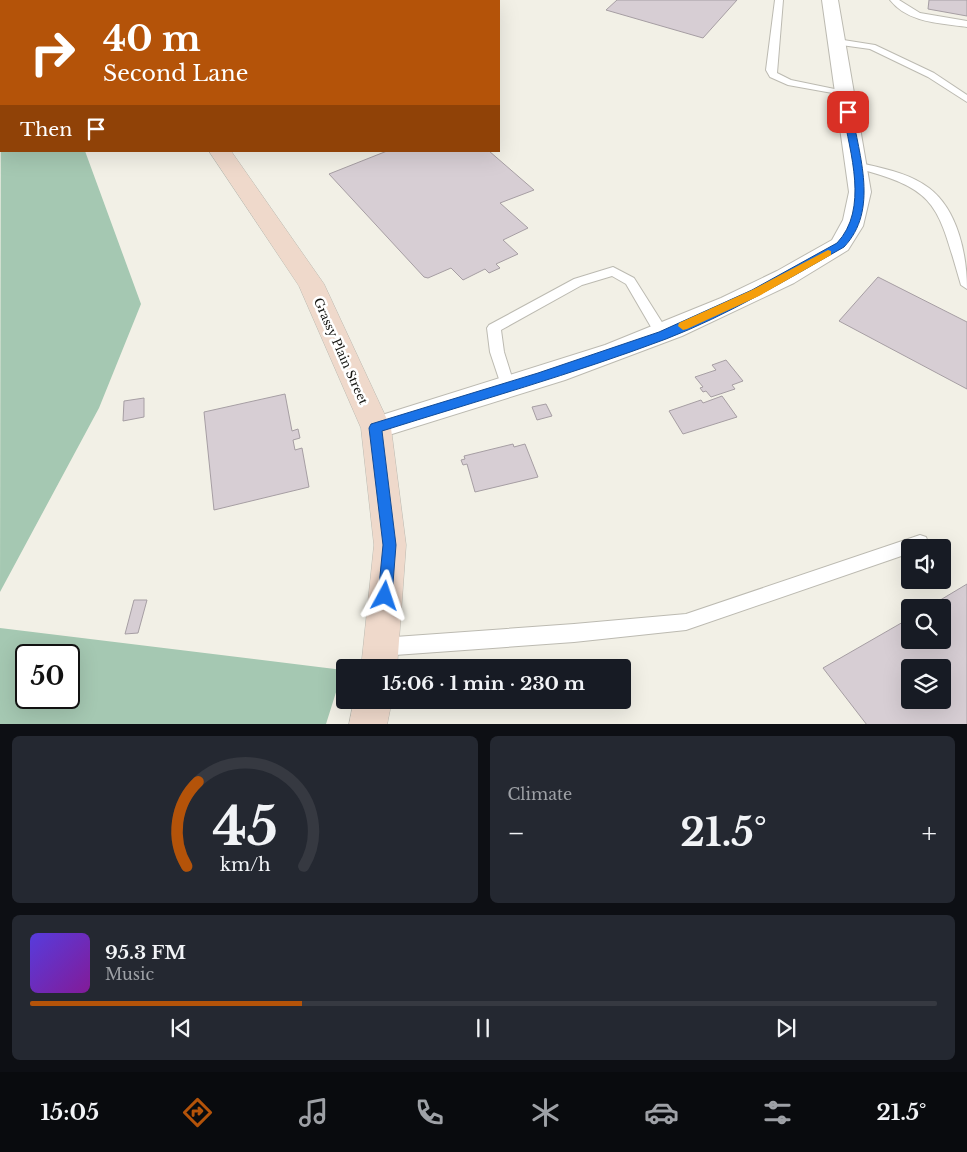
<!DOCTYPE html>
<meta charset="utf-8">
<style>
body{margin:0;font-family:"Libre Baskerville",serif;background:#242831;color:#f1f3f6;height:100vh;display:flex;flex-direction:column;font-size:19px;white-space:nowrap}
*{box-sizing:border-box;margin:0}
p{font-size:16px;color:#9ea1a6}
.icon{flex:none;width:28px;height:28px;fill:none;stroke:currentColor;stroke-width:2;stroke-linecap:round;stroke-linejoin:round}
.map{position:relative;height:724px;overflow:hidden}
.drawer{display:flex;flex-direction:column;gap:12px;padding:12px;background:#0d0f14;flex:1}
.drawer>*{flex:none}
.top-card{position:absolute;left:0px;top:0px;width:500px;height:152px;box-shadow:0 5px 20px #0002;background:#b45309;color:#fff;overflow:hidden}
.fabs{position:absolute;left:901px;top:539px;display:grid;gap:10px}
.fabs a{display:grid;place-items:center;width:50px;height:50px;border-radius:5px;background:#171b24;box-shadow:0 5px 20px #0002;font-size:25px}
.speed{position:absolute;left:15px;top:644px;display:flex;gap:10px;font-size:25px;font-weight:700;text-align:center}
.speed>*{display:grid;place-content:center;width:65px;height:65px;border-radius:50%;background:#171b24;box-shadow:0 5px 20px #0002;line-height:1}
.speed .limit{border:2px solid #111;border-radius:8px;background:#fff;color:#111}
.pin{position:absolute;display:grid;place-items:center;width:42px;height:42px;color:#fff;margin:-21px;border-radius:10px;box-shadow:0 2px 8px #0006}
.me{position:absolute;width:55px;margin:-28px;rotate:5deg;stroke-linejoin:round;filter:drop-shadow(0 0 4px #0008)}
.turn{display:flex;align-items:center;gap:18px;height:105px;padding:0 20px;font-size:22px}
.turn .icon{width:65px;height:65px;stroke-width:2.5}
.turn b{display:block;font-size:35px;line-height:42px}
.then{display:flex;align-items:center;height:48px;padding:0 20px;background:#0003;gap:10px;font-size:19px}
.big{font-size:38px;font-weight:800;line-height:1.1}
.drawer .widget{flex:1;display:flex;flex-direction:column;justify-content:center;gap:8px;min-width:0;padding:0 18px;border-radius:8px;background:#242831}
.drawer .dial{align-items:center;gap:0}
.dial svg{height:130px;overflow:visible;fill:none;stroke:#363941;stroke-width:7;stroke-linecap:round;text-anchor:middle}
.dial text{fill:#f1f3f6;stroke:none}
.song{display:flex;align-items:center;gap:15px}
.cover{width:60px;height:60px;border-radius:8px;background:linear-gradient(135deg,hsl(250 70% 55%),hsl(290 70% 35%))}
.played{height:5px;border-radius:2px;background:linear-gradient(90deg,#b45309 30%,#363941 30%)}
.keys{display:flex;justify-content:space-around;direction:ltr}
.heat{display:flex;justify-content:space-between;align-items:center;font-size:28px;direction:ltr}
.drawer .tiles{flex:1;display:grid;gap:12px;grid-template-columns:1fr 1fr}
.widget:last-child{grid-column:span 2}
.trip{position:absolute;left:336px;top:659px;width:295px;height:50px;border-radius:5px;background:#171b24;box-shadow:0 5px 20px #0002;font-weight:800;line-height:50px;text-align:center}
.menu{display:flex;height:80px;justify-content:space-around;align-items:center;background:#090b0e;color:#9ea1a6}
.menu .icon{width:35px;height:35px}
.menu .on{color:#b45309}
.menu b{font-size:22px;color:#f1f3f6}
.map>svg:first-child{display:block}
</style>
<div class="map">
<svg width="967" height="725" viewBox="0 0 967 725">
<rect width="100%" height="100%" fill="#f2f0e6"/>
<g fill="#a5c8b2" fill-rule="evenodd">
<path d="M1,11V151H85L141,304L99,408L0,592Z"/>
<path d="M0,628L343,670L326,724H0ZM26,655H69V698H26Z"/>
</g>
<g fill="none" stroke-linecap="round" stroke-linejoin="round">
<path fill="#8498c1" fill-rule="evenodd" d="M1,14V21L0,22V15Z"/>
</g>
<g fill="#d7ced4" stroke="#a69ea3" fill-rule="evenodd">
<path d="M617,0H737L703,38L606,10Z"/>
<path d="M929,0H967V16L928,9Z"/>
<path d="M387,151H489L534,190L500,203L528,228L503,240L518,254L496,264L500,268L489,273L485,269L463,280L451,268L428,278L424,277L329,174Z"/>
<path d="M878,277L967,322V389L839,321Z"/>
<path d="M726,360L743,381L732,385L735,389L711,397L706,391L703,392L700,388L703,387L695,377L716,370L712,365Z"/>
<path d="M285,394L292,431L298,429L300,438L293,440L295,450L302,448L309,487L214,510L204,412Z"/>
<path d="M722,396L737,417L683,434L669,411L701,400L703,403Z"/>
<path d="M144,398V417L123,421L124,401Z"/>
<path d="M546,404L552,416L537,420L532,407Z"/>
<path d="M513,444L514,447L525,444L538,477L475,492L467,464L463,465L461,460L465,459L464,456Z"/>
<path d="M967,584V725H867L823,668L910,618V640H942V608H927ZM910,668H942V700H910Z"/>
<path d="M134,600H147L138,633L125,634Z"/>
</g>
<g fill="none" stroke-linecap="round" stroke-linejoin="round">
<g stroke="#bcbab1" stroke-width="2">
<g id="service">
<path d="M775,0H783L777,73L791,80L849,92V96L788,85L770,77L766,70Z"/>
<path d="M890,0H899L920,13L967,21V27C940,23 908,23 890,0Z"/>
<rect x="0" y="1" width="1" height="6"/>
<path d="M837,39L875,45L934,73L967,95V102L928,77L870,49L834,44L832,42Z"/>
<path d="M856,162C880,168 908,172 929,188C958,210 967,255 967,289L961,285C937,204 939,189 852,167V163Z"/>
<path d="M613,267L634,278L670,335L668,339H658L626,284L612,276L582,285L501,330L504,352L515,387L513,391H503L490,352L487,328L489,325L574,279Z"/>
<path d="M920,535L926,537L928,542L926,547L910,548V553L686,630L574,642L381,656L375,653L372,647L375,641L381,638L574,624L686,614Z"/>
</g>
</g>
<g stroke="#bcbab1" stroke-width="2">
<path id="minor" d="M822,0H838L871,192L863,226L848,250L794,283L682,336L565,380L376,439L366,436L362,428L366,420L605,345L721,298L777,271L832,240L843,220L849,192Z"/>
</g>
<g stroke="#bcbab1" stroke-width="1">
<g id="secondary">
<path d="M120,0H138V1H121Z"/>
<path d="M209,151H231L324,284L391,428L406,545L397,668H361L374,545L361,428L299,286Z"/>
<path d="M354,700H392L387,725H349Z"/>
</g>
</g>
<use href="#service" fill="#fff" fill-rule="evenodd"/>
<use href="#minor" fill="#fff" fill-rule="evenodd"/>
<use href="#secondary" fill="#efd9cb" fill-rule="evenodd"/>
</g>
<path fill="#1a73e8" stroke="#114b97" d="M848,109L852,112C859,156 879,210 844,247C786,280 728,315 666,339C573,374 477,401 382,431L396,545L392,596L390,601L385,603L380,601L378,596L383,545L369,428L371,424L538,373L659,332L752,290L837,243C869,209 850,153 843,112Z"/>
<path fill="#f59e0b" d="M828,250L831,251V255L759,296L687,329L683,330L678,326L679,323L752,290Z"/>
<g text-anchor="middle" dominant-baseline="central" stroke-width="5" stroke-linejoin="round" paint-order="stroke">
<g font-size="12" fill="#151511" stroke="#fff">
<text transform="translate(341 351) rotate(66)">Grassy Plain Street</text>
</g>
</g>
</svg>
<div class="fabs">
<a><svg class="icon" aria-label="sound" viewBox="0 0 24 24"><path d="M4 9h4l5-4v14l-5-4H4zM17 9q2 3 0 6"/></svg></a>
<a><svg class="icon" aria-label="search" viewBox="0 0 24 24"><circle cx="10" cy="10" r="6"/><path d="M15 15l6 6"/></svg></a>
<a><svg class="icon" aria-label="layers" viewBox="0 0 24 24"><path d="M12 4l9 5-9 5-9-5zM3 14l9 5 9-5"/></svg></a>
</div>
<div class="speed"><div class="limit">50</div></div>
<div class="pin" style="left:848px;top:112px;background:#d93025"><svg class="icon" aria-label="arrive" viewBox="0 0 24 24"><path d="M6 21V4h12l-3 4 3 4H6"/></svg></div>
<svg class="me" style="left:385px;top:596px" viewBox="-20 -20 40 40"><path d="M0-17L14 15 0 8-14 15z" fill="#1a73e8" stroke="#fff" stroke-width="4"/></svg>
<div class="trip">15:06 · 1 min · 230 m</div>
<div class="top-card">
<div class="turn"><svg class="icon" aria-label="right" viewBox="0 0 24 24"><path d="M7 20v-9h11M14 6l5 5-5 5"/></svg><div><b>40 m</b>Second Lane</div></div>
<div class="then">Then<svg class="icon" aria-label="arrive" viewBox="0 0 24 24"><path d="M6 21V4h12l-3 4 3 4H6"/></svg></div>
</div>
</div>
<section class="drawer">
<div class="tiles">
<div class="widget dial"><svg viewBox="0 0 100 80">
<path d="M14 69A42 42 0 1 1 86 69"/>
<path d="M14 69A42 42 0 0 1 21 17" stroke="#b45309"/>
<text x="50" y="56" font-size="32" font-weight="700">45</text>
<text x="50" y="72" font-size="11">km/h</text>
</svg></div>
<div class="widget"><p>Climate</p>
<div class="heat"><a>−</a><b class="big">21.5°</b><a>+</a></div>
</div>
<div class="widget">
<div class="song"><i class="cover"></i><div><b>95.3 FM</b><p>Music</p></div></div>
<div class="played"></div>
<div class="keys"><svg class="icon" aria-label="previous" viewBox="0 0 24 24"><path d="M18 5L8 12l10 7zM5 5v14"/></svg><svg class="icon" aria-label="pause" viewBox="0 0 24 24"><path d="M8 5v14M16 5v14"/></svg><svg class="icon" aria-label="next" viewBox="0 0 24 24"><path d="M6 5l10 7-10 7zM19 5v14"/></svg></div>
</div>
</div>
</section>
<nav class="menu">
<b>15:05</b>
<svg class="icon on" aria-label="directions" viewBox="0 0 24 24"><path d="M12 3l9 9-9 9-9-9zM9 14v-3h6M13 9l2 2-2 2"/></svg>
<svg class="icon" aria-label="music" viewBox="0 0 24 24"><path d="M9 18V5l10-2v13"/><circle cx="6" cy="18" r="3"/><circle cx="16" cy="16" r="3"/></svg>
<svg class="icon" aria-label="phone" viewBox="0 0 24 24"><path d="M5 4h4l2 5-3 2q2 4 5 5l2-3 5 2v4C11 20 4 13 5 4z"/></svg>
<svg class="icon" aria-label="climate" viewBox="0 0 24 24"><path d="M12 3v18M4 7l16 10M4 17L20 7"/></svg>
<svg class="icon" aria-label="car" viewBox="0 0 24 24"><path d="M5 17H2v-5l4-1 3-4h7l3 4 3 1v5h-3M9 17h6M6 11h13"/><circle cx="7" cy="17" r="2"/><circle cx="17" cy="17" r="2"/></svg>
<svg class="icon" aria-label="filters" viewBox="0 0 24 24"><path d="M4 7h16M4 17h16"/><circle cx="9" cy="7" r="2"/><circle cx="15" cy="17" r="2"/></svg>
<b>21.5°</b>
</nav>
